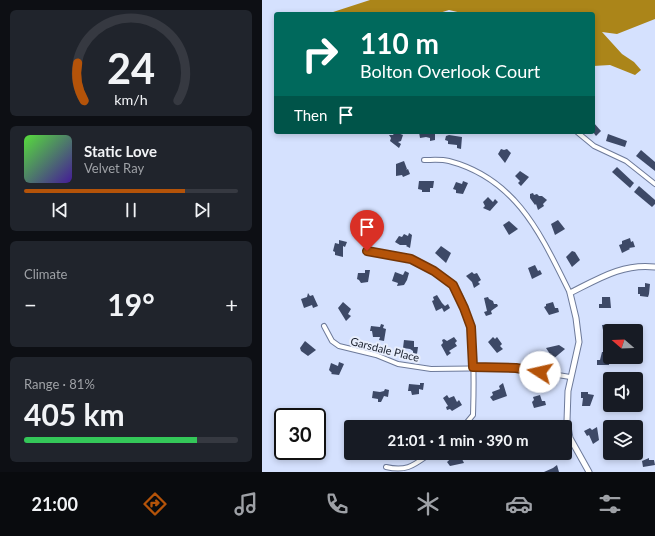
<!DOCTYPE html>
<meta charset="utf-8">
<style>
body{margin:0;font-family:Lato,sans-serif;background:#20242c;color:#f1f3f6;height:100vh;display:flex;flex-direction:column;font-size:15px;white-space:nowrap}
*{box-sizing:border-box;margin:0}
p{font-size:13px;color:#9ea1a6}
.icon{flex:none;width:22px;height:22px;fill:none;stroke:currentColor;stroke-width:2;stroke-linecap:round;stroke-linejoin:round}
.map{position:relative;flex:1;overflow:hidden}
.drawer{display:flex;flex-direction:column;gap:10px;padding:10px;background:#0d0f14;width:262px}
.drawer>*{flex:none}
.hud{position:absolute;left:12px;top:12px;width:321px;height:122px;border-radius:4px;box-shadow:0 2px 6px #0003;background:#00695c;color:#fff;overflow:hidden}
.needle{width:26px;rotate:289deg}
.fabs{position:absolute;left:341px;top:324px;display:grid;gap:8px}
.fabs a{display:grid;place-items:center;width:40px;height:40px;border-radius:4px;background:#171b24;box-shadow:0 2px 6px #0003;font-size:20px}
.speed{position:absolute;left:12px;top:408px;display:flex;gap:8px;font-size:20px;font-weight:700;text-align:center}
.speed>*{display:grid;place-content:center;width:52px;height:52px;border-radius:50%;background:#171b24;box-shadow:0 2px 6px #0003;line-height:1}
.speed .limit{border:2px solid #111;border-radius:6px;background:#fff;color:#111}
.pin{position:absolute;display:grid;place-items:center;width:34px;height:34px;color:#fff;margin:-41px -17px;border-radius:50% 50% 50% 0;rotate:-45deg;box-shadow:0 0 4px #0007}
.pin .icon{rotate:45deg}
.me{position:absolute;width:44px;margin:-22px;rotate:280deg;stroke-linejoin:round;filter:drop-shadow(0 0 3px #0008)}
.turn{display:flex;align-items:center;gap:14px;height:84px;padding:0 20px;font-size:18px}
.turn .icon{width:52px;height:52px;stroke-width:2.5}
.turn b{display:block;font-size:28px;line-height:34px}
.then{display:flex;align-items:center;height:38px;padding:0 20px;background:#0003;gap:8px;font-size:15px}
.big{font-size:30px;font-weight:700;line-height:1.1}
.drawer .card{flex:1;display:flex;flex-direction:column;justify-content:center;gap:6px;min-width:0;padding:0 14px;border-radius:6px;background:#20242c}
.drawer .dial{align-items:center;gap:0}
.dial svg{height:104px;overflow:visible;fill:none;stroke:#363941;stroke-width:7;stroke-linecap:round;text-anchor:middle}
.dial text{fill:#f1f3f6;stroke:none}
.song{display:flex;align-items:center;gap:12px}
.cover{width:48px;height:48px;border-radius:6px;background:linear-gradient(135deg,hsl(110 70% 55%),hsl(260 70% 35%))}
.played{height:4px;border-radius:2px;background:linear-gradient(90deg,#b45309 75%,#363941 75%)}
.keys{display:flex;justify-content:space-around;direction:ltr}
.heat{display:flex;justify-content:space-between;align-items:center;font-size:22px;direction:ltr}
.charge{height:6px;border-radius:3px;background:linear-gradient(90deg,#34c759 81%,#363941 0)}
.trip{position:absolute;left:82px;top:420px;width:228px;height:40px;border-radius:4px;background:#171b24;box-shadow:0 2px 6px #0003;font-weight:700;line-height:40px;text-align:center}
.tab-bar{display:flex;height:64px;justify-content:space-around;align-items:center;background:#090b0e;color:#9ea1a6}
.tab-bar .icon{width:28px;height:28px}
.tab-bar .selected{color:#b45309}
.tab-bar b{font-size:18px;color:#f1f3f6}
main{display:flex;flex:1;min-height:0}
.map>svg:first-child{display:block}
</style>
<main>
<section class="drawer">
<div class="card dial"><svg viewBox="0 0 100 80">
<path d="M14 69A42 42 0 1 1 86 69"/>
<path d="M14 69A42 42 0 0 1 9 40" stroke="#b45309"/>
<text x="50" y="56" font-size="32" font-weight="700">24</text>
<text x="50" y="72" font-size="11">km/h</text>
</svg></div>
<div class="card">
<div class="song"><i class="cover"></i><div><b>Static Love</b><p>Velvet Ray</p></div></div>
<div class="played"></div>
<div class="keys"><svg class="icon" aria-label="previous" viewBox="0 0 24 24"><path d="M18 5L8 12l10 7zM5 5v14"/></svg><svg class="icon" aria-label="pause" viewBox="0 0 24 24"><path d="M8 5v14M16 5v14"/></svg><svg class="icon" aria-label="next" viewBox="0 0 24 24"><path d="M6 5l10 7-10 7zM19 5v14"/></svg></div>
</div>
<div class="card"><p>Climate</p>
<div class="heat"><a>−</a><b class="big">19°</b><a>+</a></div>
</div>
<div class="card"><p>Range · 81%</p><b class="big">405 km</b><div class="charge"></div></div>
</section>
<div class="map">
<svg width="393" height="472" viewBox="0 0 393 472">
<rect width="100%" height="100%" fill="#d5e1fe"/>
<path fill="#ab8519" d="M108,0H393V19L355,34L340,32L360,54L372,62L379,70L373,75L348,65L331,66V14H204L187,10L174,14L68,13Z"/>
<g fill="#3d4967">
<path d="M331,122L339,131L334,136L331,132Z"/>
<path d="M133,132L141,135L139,141L136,142L139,144L137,148L128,141L129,138L127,135H131Z"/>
<path d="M157,132L173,133V140L168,141V138L164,137L158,138Z"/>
<path d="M346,134L365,141L363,147L344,141Z"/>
<path d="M187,135L200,137L199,149L195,148V145L186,144V141L183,140L184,136Z"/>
<path d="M239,149L242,150L245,149L249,153L243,163L236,154Z"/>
<path d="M379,150L393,162V171L374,156Z"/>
<path d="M142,161L145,169L144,170L146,169L148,174L141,177L140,175L134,176V164Z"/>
<path d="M355,167L372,183L368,188L350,172Z"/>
<path d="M258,171L267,177L259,186L256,183L258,181L253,176Z"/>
<path d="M157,181H172L171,188H168V192H160V190L156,189Z"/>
<path d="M201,181L206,183L201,194L194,193V190L191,189L194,182L200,184Z"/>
<path d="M377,186L393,200V204L390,207L372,192Z"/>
<path d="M271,193L272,195L275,194L277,196H280L285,200L281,204L282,206L276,210L274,204L273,205L268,198V194Z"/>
<path d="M226,197L231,202L233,199L236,202L228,211L221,208L223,206L221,202Z"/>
<path d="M99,219L112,221L111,233L107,232V229L98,228Z"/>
<path d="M296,220L303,229L293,235L289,224Z"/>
<path d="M247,221L256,229L247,235L241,225Z"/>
<path d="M147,233L150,235L148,248L144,246L145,245H138L133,242L137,236L140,237L142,234L146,236Z"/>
<path d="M368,238L369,242L371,241L373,247L367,248L368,249L360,253L357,245L360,244V241Z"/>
<path d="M77,240L85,242L83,247L81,246V257L73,255V252L71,251L73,243L77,244Z"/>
<path d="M179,246L189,253L184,263L173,253Z"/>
<path d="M310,251L313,252L318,260L310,267L304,257Z"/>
<path d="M273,265L276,271L278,270L280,274L270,279L266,268Z"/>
<path d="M103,270H108L106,282L99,283L97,280L95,279L96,273H103Z"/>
<path d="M143,271L147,273L145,280L142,285L135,286L136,283L130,281L133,272L141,275Z"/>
<path d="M210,272L212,274L215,273L219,280L216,282L218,284L212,288L210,282L204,276Z"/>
<path d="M383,283L388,284L387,294L386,297L378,296V294H376V287H383Z"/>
<path d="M46,293L48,296L51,295L56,306L51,308L50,305L42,308L39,299L45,297Z"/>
<path d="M175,295L180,303L183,306L186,304L188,308L182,312L180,308L174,311L170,301L172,300L171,297Z"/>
<path d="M226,297L227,299L231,301L232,304H235L236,306L229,311L230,314L224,316L222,312L225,311L222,298Z"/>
<path d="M340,297H348L349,308H337V304H340Z"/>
<path d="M81,302L89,309L86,314L89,316L84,321L76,308Z"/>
<path d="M291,302L293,308H296L297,312L287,315L282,307L284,306V304Z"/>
<path d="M119,324L122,325L121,328L124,329L122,341L117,340L118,337H111L110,331H108L109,326L118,327Z"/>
<path d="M352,324L354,331H348V336H344V329L341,330L340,325Z"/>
<path d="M192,337L195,341L193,343L195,346L187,351L189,353L185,356L179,345L181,343L180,340L182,339L185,341Z"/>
<path d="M231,337L233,339L235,337L240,344L238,346L241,349L235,353L226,342Z"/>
<path d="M142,340L152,341V347H156L155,354L151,353V351L148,349L141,348Z"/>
<path d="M43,341L54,350L46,356L39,351L38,348Z"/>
<path d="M297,345L303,349L290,360L286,355L288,354L284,348Z"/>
<path d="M343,349H348L347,365H335V360H338L340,352H342Z"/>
<path d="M77,362L82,364L77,375L69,374L70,373L67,370L69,363L76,366Z"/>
<path d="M158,383H162L161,390L157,389V394L150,395L149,391H146L147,384L158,385Z"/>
<path d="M241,383L245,396L231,401L228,397L231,395L230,392L238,389L237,386Z"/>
<path d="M123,389L127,390L126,397L122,396L119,402H116V399L110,398L111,391L118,392L122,391Z"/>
<path d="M319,392H326V394L332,395L328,406H320L321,398H319Z"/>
<path d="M185,395L187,398L192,396L195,402L197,400L200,405L190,411L188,409L185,410L184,407L186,406L181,398Z"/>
<path d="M278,395L280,401H283L284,405L272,408L270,402L272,400L271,397Z"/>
<path d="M335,427L337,440L331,444L327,435L325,436L322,431L328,428L330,430Z"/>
<path d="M195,453H201L198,455L202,463L188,466L185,462Z"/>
<path d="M387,458V460H392L393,465L381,467L380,461Z"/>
<path d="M295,465L297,472H282L291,468Z"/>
</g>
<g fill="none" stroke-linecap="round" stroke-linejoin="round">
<g stroke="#6d7a9a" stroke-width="6">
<g id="minor">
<path d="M315,132L332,146L364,161L393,184"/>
<path d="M162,160C170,160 179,159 187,161C255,179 279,235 308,293"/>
<path d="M105,251C119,253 137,254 150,259C161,264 183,276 191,285C215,314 212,379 211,415L201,427"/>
<path d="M62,326L70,341L77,346L114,355L136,364L169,369L254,368L308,377"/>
<path d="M124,467C145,472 152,465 169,453"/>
</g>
</g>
<g stroke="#6d7a9a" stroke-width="7">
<path id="tertiary" d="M327,472L308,438L305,421L306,391L317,342L314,318L308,293C336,279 361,263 393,267"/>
</g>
<use href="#minor" stroke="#fff" stroke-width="4"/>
<use href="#tertiary" stroke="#fff" stroke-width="5"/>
</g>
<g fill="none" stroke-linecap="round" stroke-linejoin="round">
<g stroke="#753606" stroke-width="10">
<path id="route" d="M105,251L149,259L172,271L191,285L202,308L209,327L211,367L254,368L278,372"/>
</g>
<use href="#route" stroke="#b45309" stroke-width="7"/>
</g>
<g text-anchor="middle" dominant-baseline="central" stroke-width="4" stroke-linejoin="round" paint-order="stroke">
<g font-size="11" fill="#1b212e" stroke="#e8eefd">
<text transform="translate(123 349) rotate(14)">Garsdale Place</text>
</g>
</g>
</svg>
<div class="fabs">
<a><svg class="needle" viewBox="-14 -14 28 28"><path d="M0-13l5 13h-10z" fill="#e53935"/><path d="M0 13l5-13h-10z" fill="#9ea1a6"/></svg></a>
<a><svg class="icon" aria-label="sound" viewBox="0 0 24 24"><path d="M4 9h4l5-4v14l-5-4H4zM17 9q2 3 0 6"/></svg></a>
<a><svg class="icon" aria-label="layers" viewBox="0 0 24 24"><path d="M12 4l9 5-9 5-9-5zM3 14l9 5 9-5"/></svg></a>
</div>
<div class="speed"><div class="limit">30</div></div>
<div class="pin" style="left:105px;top:251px;background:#d93025"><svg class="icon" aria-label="arrive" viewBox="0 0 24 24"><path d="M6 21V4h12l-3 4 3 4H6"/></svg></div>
<svg class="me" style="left:278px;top:372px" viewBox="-20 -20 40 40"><circle r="19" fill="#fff"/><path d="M0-13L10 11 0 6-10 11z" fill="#b45309"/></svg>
<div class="trip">21:01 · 1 min · 390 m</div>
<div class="hud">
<div class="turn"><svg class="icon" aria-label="right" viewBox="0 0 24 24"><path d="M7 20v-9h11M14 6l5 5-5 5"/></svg><div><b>110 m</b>Bolton Overlook Court</div></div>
<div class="then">Then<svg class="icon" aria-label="arrive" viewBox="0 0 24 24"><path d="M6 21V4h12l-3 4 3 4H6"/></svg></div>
</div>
</div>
</main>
<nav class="tab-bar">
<b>21:00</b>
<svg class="icon selected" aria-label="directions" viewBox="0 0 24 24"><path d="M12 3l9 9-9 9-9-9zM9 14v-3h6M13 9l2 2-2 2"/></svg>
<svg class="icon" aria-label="music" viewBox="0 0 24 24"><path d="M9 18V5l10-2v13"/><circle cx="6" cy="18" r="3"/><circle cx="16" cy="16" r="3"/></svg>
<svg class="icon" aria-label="phone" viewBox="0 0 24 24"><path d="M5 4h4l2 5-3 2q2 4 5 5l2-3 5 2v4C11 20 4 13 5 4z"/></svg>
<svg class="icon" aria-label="climate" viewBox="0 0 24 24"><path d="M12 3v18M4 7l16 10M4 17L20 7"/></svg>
<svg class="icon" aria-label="car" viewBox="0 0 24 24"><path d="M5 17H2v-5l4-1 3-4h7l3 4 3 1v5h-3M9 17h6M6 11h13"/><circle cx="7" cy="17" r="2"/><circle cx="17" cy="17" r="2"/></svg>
<svg class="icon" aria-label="filters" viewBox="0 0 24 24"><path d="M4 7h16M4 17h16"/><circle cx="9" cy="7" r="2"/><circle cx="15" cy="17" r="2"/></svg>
</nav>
